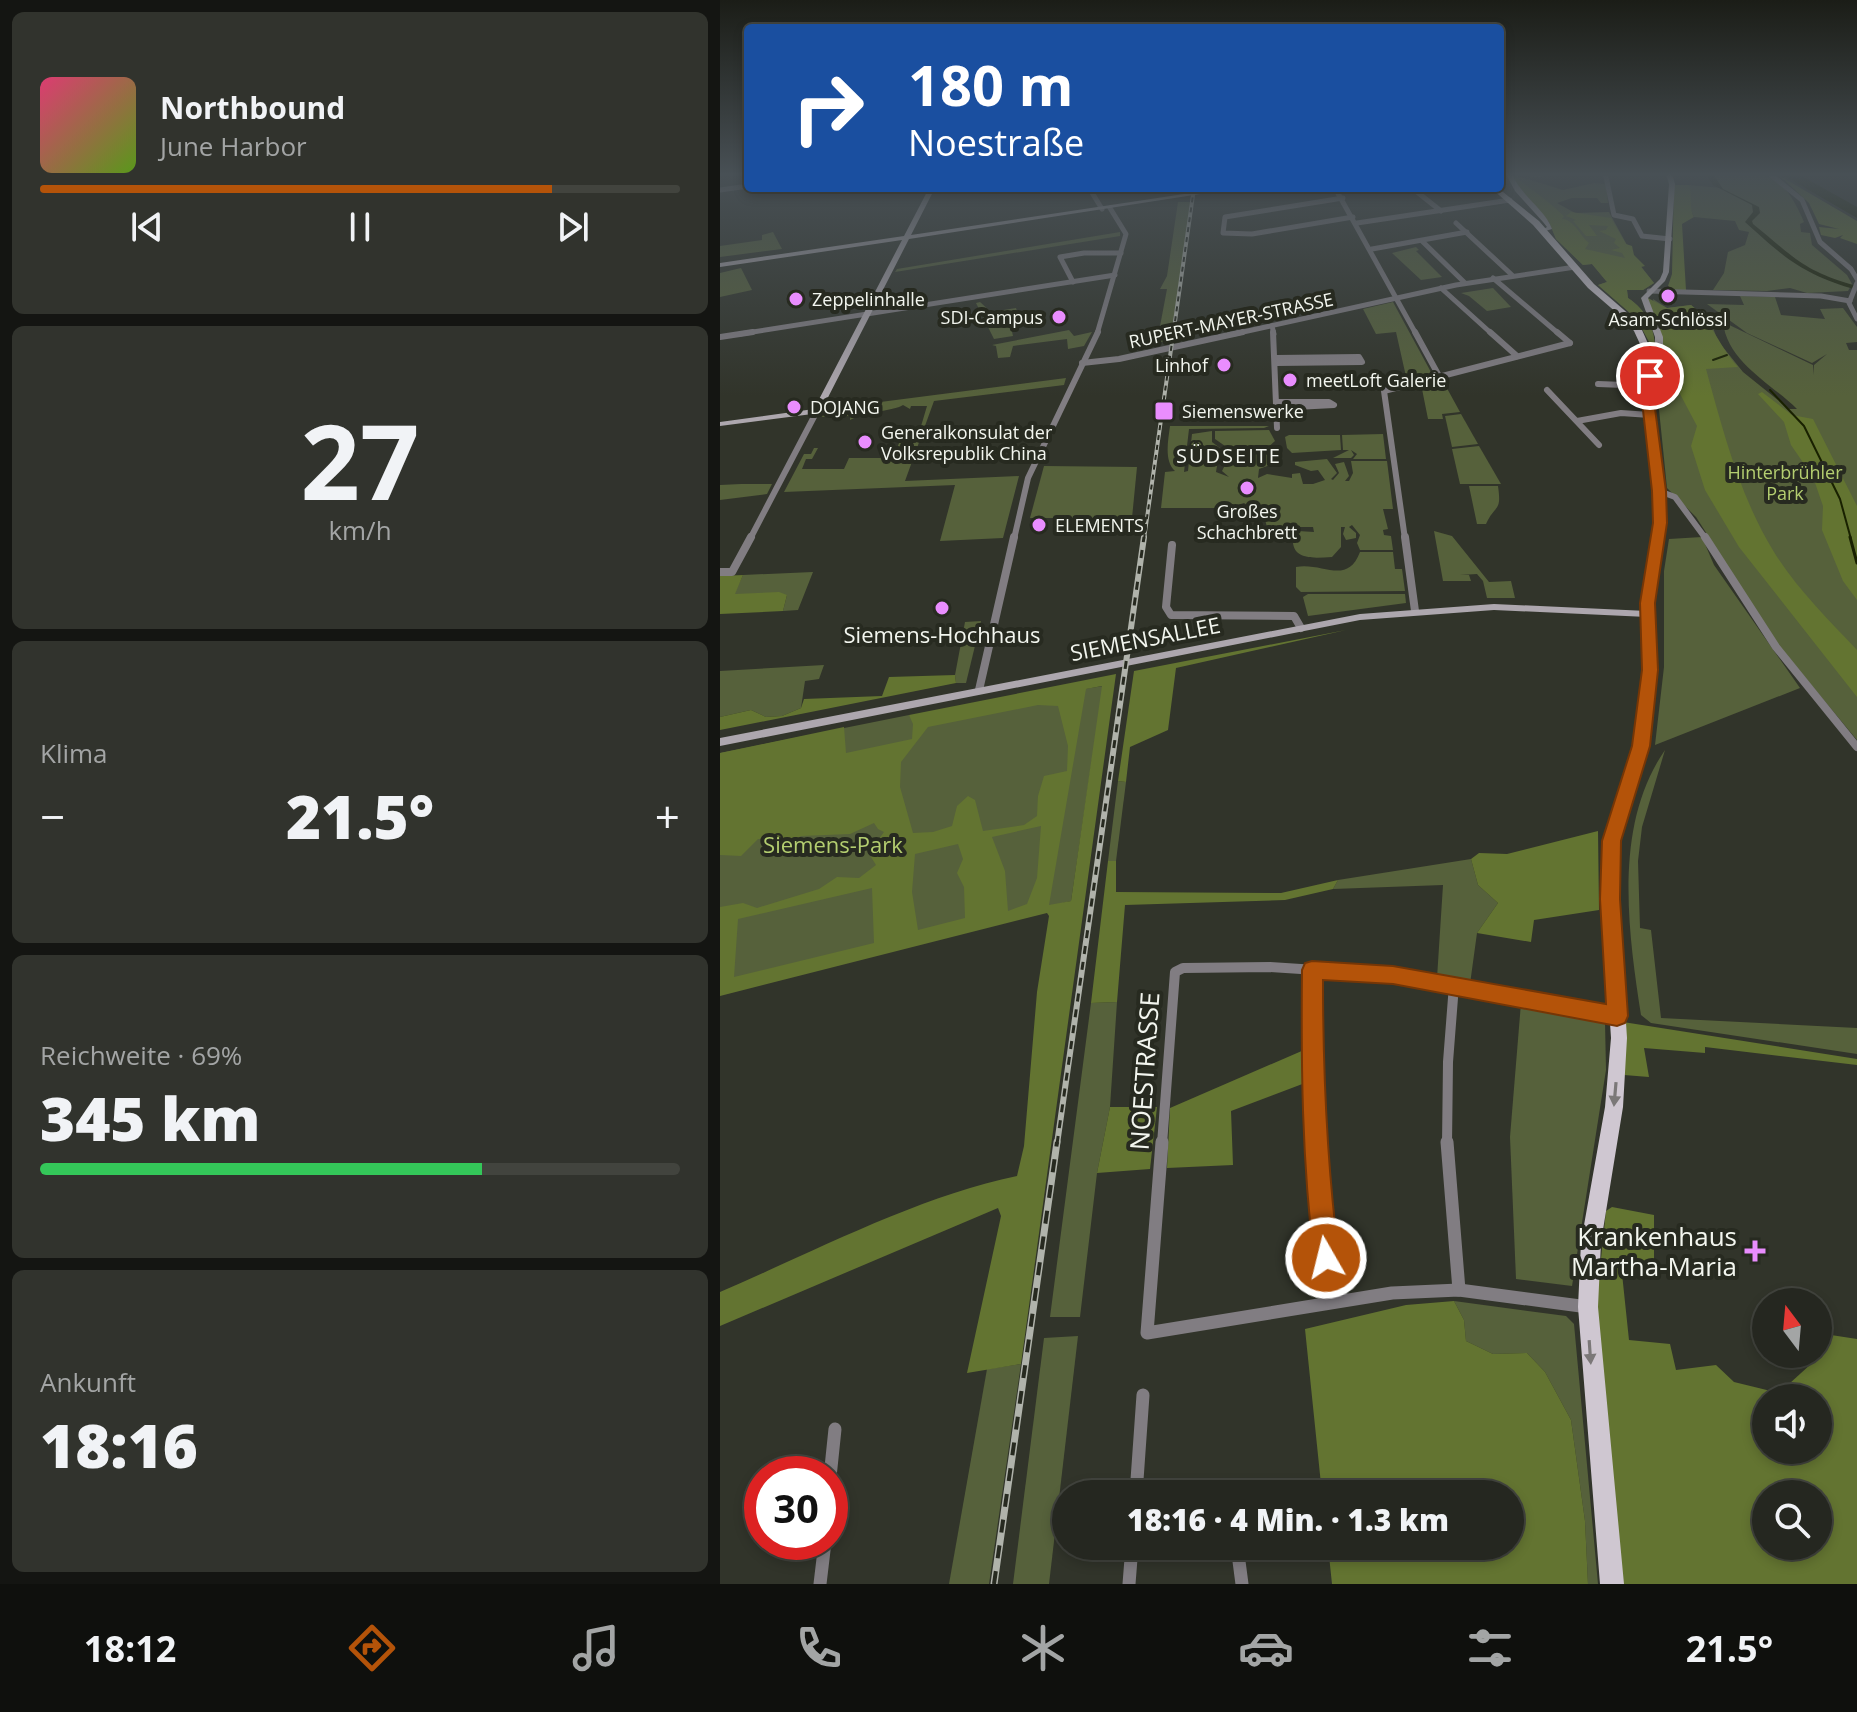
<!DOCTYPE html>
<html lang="de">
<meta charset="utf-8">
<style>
body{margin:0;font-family:"Open Sans",sans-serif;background:#31332d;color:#f1f3f6;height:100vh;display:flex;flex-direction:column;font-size:30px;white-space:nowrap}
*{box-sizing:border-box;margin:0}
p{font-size:26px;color:#a3a5a5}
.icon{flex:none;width:44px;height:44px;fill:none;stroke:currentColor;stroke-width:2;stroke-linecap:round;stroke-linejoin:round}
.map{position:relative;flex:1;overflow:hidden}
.details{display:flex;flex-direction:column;gap:12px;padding:12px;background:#141512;width:720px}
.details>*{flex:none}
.hud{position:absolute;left:24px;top:24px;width:760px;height:168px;border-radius:8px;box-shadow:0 4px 12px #0003,0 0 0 2px #42443e;background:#1a4fa0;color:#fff;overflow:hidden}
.needle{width:52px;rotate:344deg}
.tools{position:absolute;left:1032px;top:1288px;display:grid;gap:16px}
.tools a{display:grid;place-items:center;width:80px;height:80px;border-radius:50%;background:#252720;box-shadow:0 4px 12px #0003,0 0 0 2px #42443e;font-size:40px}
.speed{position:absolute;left:24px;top:1456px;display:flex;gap:16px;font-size:40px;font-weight:700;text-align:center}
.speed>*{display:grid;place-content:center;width:104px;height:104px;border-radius:50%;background:#252720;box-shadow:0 4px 12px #0003,0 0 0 2px #42443e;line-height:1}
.speed .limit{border:12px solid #d22;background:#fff;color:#111}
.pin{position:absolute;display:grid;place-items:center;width:68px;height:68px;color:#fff;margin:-34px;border:4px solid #fff;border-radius:50%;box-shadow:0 2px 8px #0007}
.me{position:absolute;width:88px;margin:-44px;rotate:352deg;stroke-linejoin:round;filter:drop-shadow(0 0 6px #0008)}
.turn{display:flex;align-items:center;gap:28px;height:168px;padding:0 32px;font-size:36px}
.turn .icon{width:104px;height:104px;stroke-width:2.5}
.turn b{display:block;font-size:56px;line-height:68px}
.big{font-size:60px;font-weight:800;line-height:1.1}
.details .card{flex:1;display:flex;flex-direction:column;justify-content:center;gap:12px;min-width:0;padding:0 28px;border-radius:12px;background:#31332d}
.details .dial{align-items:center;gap:0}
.dial b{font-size:104px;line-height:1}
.song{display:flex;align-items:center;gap:24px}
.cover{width:96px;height:96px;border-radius:12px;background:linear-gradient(135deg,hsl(340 70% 55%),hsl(90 70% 35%))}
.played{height:8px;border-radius:4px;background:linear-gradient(90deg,#b45309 80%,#42443e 80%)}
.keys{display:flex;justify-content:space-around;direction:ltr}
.heat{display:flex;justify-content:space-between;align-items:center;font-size:44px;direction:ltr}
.charge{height:12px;border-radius:6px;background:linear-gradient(90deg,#34c759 69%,#42443e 0)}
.trip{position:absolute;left:332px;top:1480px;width:472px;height:80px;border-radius:40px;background:#252720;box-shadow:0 4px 12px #0003,0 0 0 2px #42443e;font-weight:800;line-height:80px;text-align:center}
.menu{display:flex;height:128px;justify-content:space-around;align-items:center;background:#0f100d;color:#a3a5a5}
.menu .icon{width:56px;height:56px}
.menu .current{color:#b45309}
.menu b{font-size:36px;color:#f1f3f6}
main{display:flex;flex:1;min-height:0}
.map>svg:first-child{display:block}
</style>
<main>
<section class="details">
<div class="card">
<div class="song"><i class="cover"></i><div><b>Northbound</b><p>June Harbor</p></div></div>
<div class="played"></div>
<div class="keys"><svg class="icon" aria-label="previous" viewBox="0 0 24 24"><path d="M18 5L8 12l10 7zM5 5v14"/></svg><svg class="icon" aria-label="pause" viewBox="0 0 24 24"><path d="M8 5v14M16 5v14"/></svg><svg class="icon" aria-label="next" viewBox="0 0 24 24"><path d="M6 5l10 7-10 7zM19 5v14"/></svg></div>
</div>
<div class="card dial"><b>27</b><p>km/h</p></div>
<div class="card"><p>Klima</p>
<div class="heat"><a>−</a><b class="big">21.5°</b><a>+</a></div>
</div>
<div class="card"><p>Reichweite · 69%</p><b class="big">345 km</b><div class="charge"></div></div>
<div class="card"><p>Ankunft</p><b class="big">18:16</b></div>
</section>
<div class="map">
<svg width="1137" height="1584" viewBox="0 0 1137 1584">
<rect width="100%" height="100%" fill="#31342a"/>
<g fill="#56613b">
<path d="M993,174C1045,174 1061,168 1084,222L1080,224L1081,232L1090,233L1092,245L1127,275L1132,284L1128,291L1087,293L1070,288L1047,291L993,290L1004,273L1008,252L1025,245L1029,232L1019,230L1015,221L974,217L970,208L969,185L1001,188Z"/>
<path d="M794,175L843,190L874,183L886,184L888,203H881L877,198H852L837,203L855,213L889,212L913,256L934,283L923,290H907L908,298C927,310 936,331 935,353L917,319L878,285L887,282L872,264L863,265L836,239L829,222L800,191L790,176Z"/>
<path d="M458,202H471L450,342H437L447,289H440L447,276Z"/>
<path d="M53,232L62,249L0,257V246L42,240V235Z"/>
<path d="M400,232V236L175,272L177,269Z"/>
<path d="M696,247L699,250L696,251L722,277L701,280L672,253Z"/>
<path d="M21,268L32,290L0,297V273Z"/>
<path d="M773,288L791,307L767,311L749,296L741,293Z"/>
<path d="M1020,296L1055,297L1061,315L1105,319L1100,309L1123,308L1137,327V342L1126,343L1129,350H1137V740L1059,646L976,517L947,488L937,390L941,355L933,299L947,308L971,305L990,320L998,341L1023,372L1069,409H1077C1052,384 1007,362 1003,322L1093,365V375L1094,365L1107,354L1092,363L1027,333L987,304L1024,305Z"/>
<path d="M260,302L271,312L296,308L302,326L291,327L293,336L274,339L256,303Z"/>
<path d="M673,302L712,374L687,381L676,332L656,334L643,309Z"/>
<path d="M349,330L354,336L372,332L364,346L348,349L347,339L293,346L290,357L278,358L276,346L272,345Z"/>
<path d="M346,378L344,385L214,401L185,481L299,476L283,538L220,541L235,485L64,492L84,454H91L94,448H98L92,459H86L82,469H124L129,458H160L170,454L172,459L180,441L199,433L207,406H191L190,409L183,405C175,411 146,411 130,420V416L102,417L106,409Z"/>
<path d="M723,381L740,412L722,414L723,419H708L701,384Z"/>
<path d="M741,414L758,444L732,447L725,416Z"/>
<path d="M450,426H549L544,428L469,429L464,472L468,471L472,434L492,431V442L500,448L496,472L509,477L502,471L508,459L501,456L508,450L503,449L512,447L525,450H515L520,453L511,458L531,452L557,456L555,463L539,469L538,478L547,474L572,478V474L580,473L583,484H593L605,480L598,470L591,471L575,465V462L607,459L617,473L611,479L613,480L619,473L615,464L624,462L629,476L625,481H629L633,473L631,461H667L673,509H663L668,529L663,530L664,535L671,536L673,550H640L637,543L640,535L632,525L629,527L636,533V538L626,540L623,534L625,527H621V547L612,557C591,558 570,561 573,534L578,531L594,532L593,527H547L544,516L524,503L508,508H441L445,472L455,471C444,461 448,441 450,426Z"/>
<path d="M549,430L555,441L546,449L505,446L495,439V431Z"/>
<path d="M663,434L666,459H633L637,454L631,450L634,455L631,458H613L629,450H623L622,435Z"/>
<path d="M569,435H620L621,450L572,453L567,448L565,437Z"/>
<path d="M759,446L781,484H740L732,449Z"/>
<path d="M324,466L417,467L412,518H310Z"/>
<path d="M21,484H52L47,494L0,500V485Z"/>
<path d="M749,486H778C782,513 775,504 766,524H757Z"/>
<path d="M714,531L732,536L769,582L791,581L795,598H767L763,581L757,574L740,575H749L751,581H723Z"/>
<path d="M982,537L994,565L1080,688L935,745L944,667V571L949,539Z"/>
<path d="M640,552H673L675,569H682L685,591L581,592L576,587V567C603,562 627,586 640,552Z"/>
<path d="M93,572L78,610L63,611L67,595L14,594L23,575Z"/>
<path d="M588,594H685L686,603L588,616L583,597Z"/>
<path d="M261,621L246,683H236L235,675L245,622Z"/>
<path d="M104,665L99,679L85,681L81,708L62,716L46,717L31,710L0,717V671Z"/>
<path d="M383,686L351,901L0,988V753L189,715L191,717Z"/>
<path d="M945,750L922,827L918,861L920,928L931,930L941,1018L1137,1028V1054L931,1023L921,1015C908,931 893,825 945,750Z"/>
<path d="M398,781L406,782L396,861H388Z"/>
<path d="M751,859L758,885L778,903L757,933L750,984L717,978L723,885L613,889L618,880Z"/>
<path d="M397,1002L390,1107L377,1173L360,1317H330L371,1003Z"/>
<path d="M801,1003L885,1022L886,1070L852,1286L796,1279L790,1137Z"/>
<path d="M734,1301L846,1316L854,1324L878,1584H868L865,1521L851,1420L825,1372L807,1353L773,1354L746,1341L744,1320Z"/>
<path d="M358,1336L329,1584H293L324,1338Z"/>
<path d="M301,1364L269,1584H229L267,1369Z"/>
</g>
<g fill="#637431" fill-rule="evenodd">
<path d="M792,175C810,188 828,201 844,216L842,219C855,220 860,236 869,243L865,249L905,258L902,253L891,250L900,248L894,243L896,239L879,231L886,230L888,226L869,225L877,236H866L853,221L856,220L846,216L851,212L891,218L906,244L912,246L914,255L925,266L921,267L934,283L923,290H907L908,298C927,310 936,331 935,353L917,319L878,285L887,282L872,264L863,265L836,239L829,222L800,191Z"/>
<path d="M1060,176L1137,221V244L1120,238L1123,235L1115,238L1101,235L1099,227L1119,229L1099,224L1089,203Z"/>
<path d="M954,185H969C973,196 968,205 974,217L962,224L966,290H953L948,286L952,274Z"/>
<path d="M926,297L947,308L971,305C994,324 998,345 1018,367L986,369C1003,431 1020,497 1054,552C1077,589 1108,619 1137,650V697L1019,547L985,490L971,446L977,426L950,375L938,371L941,355Z"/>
<path d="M1042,392L1072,415L1093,419L1137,506V600L1123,581L1102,530L1103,506L1093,477L1071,445L1064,422L1038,394Z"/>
<path d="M23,575L15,594L59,592L67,595L63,611L0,614V576Z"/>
<path d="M626,630L456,668L448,730L410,747L406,782L398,781L414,671Z"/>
<path d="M396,674L301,1364L247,1373L281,1216L278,1208L0,1326V1292C93,1252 199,1196 297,1176L304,1146L317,992L329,916L327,913L315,916L0,996V907L23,903L37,908L99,889L117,877L139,878L156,865L151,857L153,847L164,832L158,829L154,823L130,834L81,836L71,843L55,844L48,839H38L21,856L0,855V753L124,727L126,753L192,739L193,724L189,715ZM382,686L351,901L329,905L366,689ZM318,705L338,706L348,746L347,771L324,776L318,796L317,816L304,825L263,831L255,800L248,796L237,806L232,826L213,832L193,833L180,787L181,762L208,727ZM321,826L317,878L307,904L288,911L285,871L272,837ZM238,844L243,859L237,873L244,887L245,918L198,930L192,892L195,854ZM152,888L154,943L14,977L18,919Z"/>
<path d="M235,675L236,683L0,730V717L31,710L46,717L62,716L81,708L84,699L162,696L169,677Z"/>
<path d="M878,831L879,910L814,920L811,942L757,933L778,903L758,885L751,859L759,853L787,854Z"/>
<path d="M388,861H396V892L561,893L618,880L613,889L565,900L405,905L397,1002L371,1003Z"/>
<path d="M903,1022L1137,1059V1065L985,1047V1053L924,1048L929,1077L904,1075Z"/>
<path d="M584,1050L585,1083L511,1111L513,1165L447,1168L450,1108Z"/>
<path d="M390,1107H437L430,1169L377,1173Z"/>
<path d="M892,1207L934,1215V1267L901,1264L909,1340L950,1344L956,1370L996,1365L1014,1382L1059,1393L1102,1354L1111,1335L1137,1339V1584H902L875,1316L886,1211ZM1046,1398H1098V1450H1046ZM1046,1494H1098V1546H1046Z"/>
<path d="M734,1301L744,1320L746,1341L773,1354L807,1353L825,1372L851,1420L865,1521L868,1584H612L608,1546H790V1494H602L585,1329L686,1305Z"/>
</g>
<g fill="#192100">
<path d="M986,174H993L1003,189L1039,207L1040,213L1032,221L1033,224C1075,258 1083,271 1137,286V290C1082,274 1066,259 1025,222L1033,212L1032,205L993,185Z"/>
<path d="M1061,174H1078L1137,207V218Z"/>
</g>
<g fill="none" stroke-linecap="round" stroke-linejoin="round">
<g stroke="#192100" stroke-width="2">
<path d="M993,360L1007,355"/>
<path d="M1050,390L1084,426L1120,499L1131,539"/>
</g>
<path stroke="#192100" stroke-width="3" d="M1130,537L1137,563"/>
<g stroke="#817d82" stroke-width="5">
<path d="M812,174H821"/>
<path d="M1050,174L1082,200L1100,242L1131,269L1137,279"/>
<path d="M886,177L894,215L913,219L922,236L950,239"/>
<path d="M382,188L371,191L382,209"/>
<path d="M615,188L696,334"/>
<path d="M692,188L721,211"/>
<path d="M0,190L28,186"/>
<path d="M623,198L505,217L503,233L532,234L633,217"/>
<path d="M637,223L790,200"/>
<path d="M736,223L792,275"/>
<path d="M702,241L745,283"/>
<path d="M652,249L747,232"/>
<path d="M773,278L839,334"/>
<path d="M353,282L340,257L364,253H401"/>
<path d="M1137,283L1129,303L1137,319"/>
<path d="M721,288L772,334"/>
<path d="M929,291L1101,296L1130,301"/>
<path d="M552,326L554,334"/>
<path d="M20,334L395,275"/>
<path d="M377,334L406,234L390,208"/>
<path d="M514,334L736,285L855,267"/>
</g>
<g stroke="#817d82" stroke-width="6">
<path d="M553,332L557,428"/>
<path d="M695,332L719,376"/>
<path d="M770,332L797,356"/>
<path d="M837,332L850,343"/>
<path d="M0,337L33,332"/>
<path d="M556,358L639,357L642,362L556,363"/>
<path d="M362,363L399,359L523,332"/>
<path d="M878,384L930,386"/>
<path d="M827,390L879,445"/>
<path d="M556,402H609L614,405L556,408"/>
<path d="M857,421L901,413L930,415"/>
<path d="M939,491L955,497L986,539"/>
<path d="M30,539L97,411"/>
<path d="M294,539L308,478L378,332"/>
<path d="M685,539L664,391L850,343"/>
</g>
<g stroke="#817d82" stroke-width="8">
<path d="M685,537L695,611"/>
<path d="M985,537L1056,647L1137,747"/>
<path d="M452,545L446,607L451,615L574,616L581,628"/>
<path d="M0,572H12L31,537"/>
<path d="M259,690L294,537"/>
</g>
<g stroke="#817d82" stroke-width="10">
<path d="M592,970L591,1054L595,1144"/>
<path d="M442,1144L455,972L463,968L550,967L673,975L897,1016"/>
<path d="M727,1144L728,1062L734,985"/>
</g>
<g stroke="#817d82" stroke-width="13">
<path d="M442,1142L427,1333L672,1293L739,1290L868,1307"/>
<path d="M595,1142L612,1302"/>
<path d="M727,1142L739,1290"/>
<path d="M110,1477L115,1429"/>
<path d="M416,1494L423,1395"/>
<path d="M517,1546L522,1584"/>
<path d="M100,1584L105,1542"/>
<path d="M409,1584L412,1546"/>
</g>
<g fill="#ada7ae" fill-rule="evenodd">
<path d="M786,174H792C801,196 825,209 832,229L822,232V230L827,227L823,222L795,191Z"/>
<path d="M946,174H952L955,184L949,272L945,281L928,298L943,337V355L930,359L926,357L935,354V337L921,298L940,279L943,272L949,184Z"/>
<path d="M209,188H215L191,235L504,188H519L189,239L100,413L0,426V422L94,409L182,240L0,267V263L184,236Z"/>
<path d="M774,604L927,611L932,614L927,617L774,610L640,620L0,746V738L640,614Z"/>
</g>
<path fill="#cfc7d1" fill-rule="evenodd" d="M771,188H778L819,221L874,284L911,316L922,330L934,357L933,401L945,523L934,603L936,670L928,746L899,841L898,899L907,1038L903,1107L881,1242L878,1307L904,1584H880L858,1307L861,1242L885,1107L891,1038L882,899L885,841L914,746L924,670L922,603L935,523L923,401L926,357L914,331L905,320L868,288L813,225Z"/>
<g stroke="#b0b3ab" stroke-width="4">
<path id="rail-far2" d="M424,539L474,188"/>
</g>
<g stroke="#b0b3ab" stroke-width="6">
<path id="rail-far1" d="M337,1144L424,537"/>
</g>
<g stroke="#b0b3ab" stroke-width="7">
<path id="rail" d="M274,1584L337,1142"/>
</g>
<use href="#rail-far2" stroke="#272a20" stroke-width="2" stroke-dasharray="5" stroke-linecap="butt"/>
<use href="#rail-far1" stroke="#272a20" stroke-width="3" stroke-dasharray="8" stroke-linecap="butt"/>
<use href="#rail" stroke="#272a20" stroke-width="4" stroke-dasharray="13" stroke-linecap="butt"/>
</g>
<defs><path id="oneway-solid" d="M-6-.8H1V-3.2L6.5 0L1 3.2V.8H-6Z" transform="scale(2)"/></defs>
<g fill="#7b7878">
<use href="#oneway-solid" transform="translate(895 1094) rotate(95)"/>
<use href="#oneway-solid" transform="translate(870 1352) rotate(86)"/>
</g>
<linearGradient id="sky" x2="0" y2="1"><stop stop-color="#1b1d17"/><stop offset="0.44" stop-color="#485055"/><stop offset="1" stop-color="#485055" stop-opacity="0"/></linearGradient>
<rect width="1137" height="396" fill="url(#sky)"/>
<path fill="#b45309" stroke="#753606" stroke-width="2" d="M930,372L936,376L934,401L946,491L947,523L935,603L938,670L930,746L901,841L900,899L908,1016L905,1023L897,1026L673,984L603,980C603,1074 607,1165 619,1258L615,1267L606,1271L597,1267L594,1258C582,1161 581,1067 582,970L585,963L592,961L673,966L886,1004L880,899L882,841L912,746L922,670L920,603L933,523L932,491L922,401L925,376Z"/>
<g fill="#e98dfe" stroke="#272a20" stroke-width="3">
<circle cx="948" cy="296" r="8"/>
<circle cx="76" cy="299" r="8"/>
<circle cx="339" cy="317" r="8"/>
<circle cx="504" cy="365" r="8"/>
<circle cx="570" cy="380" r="8"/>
<circle cx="74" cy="407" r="8"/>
<rect x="434" y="401" width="20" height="20" rx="4"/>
<circle cx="145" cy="442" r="8"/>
<circle cx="527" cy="488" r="8"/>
<circle cx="319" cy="525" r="8"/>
<circle cx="222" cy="608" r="8"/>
<path d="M1031 1239h8v8h8v8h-8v8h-8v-8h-8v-8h8z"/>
</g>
<g text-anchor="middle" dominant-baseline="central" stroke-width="8" stroke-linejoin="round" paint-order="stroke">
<g font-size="18" fill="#f3f6ef" stroke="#272a20" text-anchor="start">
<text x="92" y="299">Zeppelinhalle</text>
<text x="323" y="317" text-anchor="end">SDI-Campus</text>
<text x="948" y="319" text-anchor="middle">Asam-Schlössl</text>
<text x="488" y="365" text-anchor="end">Linhof</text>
<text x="586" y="380">meetLoft Galerie</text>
<text x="90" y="407">DOJANG</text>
<text x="462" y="411">Siemenswerke</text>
<text x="161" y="432">Generalkonsulat der<tspan x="161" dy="21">Volksrepublik China</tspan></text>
<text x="527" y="511" text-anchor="middle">Großes<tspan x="527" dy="21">Schachbrett</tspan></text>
<text x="335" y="525">ELEMENTS</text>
</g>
<g font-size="18" fill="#f3f6ef" stroke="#272a20">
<text transform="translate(511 320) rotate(-12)">RUPERT-MAYER-STRASSE</text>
</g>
<g font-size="18" fill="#b4ce70" stroke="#272a20">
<text x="1065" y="472">Hinterbrühler<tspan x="1065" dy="21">Park</tspan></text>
</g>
<g font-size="20" letter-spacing="2" fill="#f3f6ef" stroke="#272a20">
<text x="509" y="455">SÜDSEITE</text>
</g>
<g font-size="22" fill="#f3f6ef" stroke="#272a20">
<text x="222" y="634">Siemens-Hochhaus</text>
</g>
<g font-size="22" fill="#f3f6ef" stroke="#272a20">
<text transform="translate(425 638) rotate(-11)">SIEMENSALLEE</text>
</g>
<g font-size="22" fill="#b4ce70" stroke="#272a20">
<text x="113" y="844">Siemens-Park</text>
</g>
<g font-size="26" fill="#f3f6ef" stroke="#272a20">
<text transform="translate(424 1071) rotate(-86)">NOESTRASSE</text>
</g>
<g font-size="26" fill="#f3f6ef" stroke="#272a20" text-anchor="end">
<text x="1017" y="1236">Krankenhaus<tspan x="1017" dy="30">Martha-Maria</tspan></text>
</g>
</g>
</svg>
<div class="tools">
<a><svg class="needle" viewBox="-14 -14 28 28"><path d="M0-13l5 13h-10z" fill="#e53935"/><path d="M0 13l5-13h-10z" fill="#a3a5a5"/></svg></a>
<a><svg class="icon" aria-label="sound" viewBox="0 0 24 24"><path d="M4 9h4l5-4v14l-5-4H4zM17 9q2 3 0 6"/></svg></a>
<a><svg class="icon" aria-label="search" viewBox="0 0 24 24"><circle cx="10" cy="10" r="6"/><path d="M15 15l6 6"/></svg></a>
</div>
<div class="speed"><div class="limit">30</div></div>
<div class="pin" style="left:930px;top:376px;background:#d93025"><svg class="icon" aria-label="arrive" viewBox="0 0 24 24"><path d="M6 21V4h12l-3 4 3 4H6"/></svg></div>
<svg class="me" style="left:606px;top:1258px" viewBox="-20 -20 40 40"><circle r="17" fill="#b45309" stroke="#fff" stroke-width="3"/><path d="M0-11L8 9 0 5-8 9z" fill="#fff"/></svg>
<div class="trip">18:16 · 4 Min. · 1.3 km</div>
<div class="hud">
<div class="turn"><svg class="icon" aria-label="right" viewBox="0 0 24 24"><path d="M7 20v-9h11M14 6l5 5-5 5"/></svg><div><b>180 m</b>Noestraße</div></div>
</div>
</div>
</main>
<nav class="menu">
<b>18:12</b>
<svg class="icon current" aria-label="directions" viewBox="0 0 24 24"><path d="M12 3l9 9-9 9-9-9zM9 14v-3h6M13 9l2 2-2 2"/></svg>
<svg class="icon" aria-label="music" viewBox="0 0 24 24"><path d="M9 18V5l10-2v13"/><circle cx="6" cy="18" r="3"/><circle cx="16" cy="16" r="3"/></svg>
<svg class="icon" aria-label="phone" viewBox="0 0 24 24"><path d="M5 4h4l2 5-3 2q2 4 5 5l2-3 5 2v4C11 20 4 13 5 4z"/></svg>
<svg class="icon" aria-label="climate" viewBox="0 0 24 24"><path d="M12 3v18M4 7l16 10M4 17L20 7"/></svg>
<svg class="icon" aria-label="car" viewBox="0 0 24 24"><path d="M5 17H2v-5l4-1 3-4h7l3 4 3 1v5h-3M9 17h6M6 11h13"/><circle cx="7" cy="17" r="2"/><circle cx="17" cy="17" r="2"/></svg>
<svg class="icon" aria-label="filters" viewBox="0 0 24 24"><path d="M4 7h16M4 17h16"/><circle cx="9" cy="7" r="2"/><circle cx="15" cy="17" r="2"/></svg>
<b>21.5°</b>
</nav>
